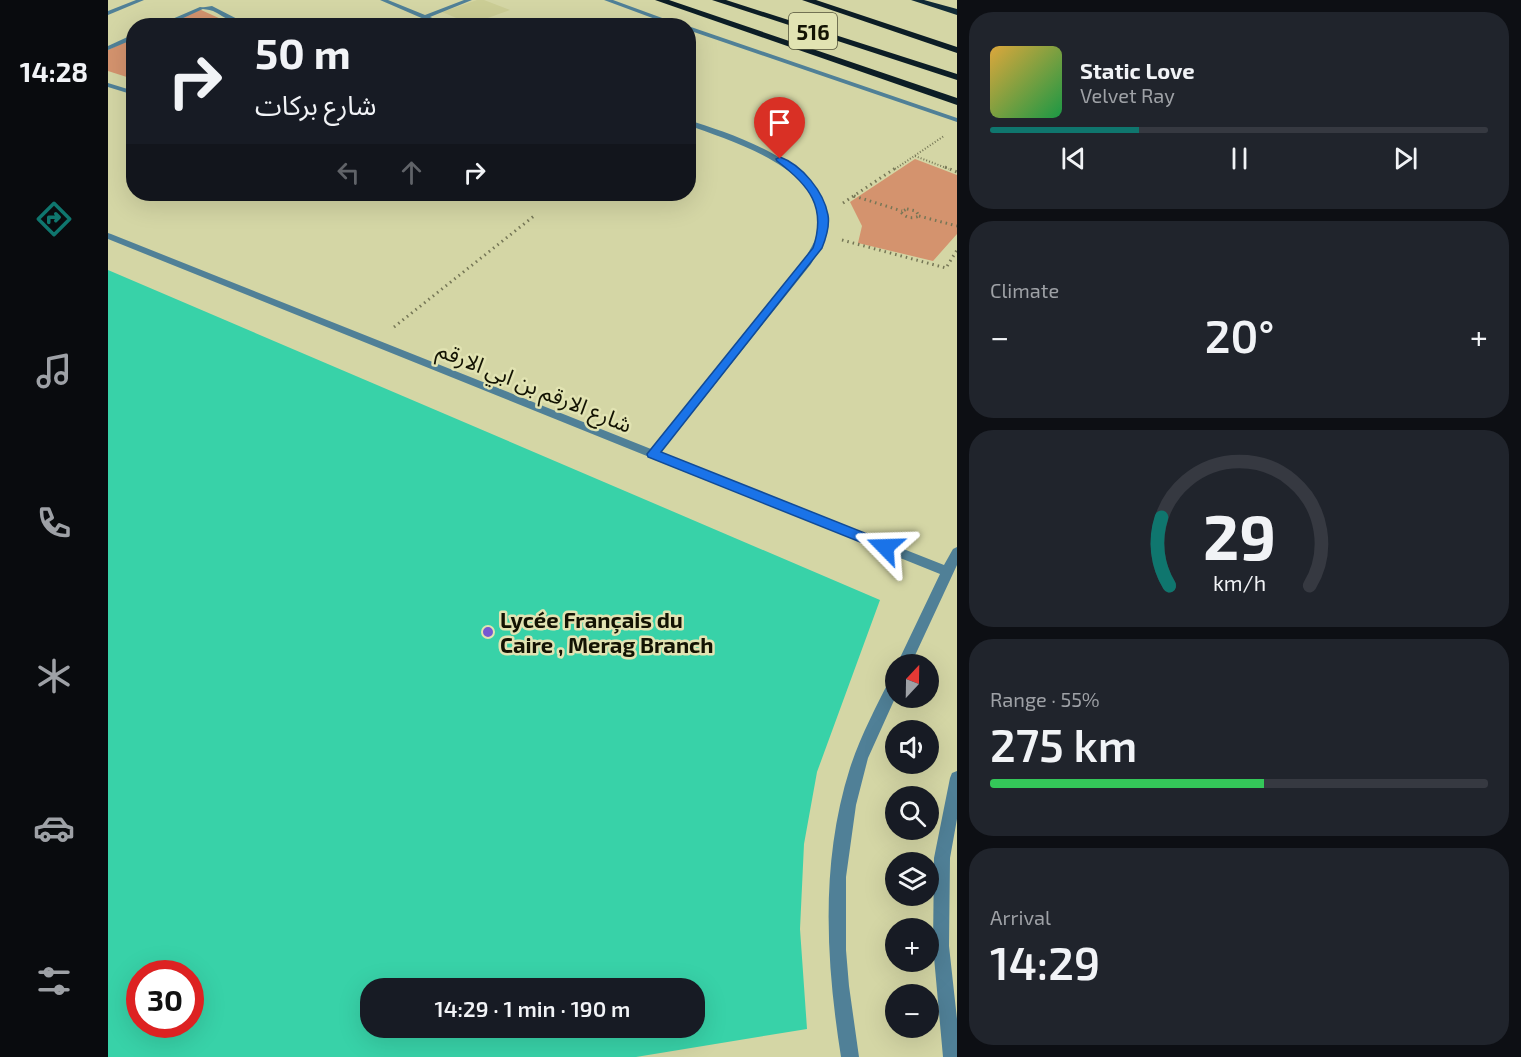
<!DOCTYPE html>
<meta charset="utf-8">
<style>
body{margin:0;font-family:"Exo 2","Noto Sans Arabic",sans-serif;background:#20242c;color:#f1f3f6;height:100vh;display:flex;flex-direction:column;font-size:22px;white-space:nowrap}
*{box-sizing:border-box;margin:0}
p{font-size:20px;color:#9ea1a6}
.icon{flex:none;width:33px;height:33px;fill:none;stroke:currentColor;stroke-width:2;stroke-linecap:round;stroke-linejoin:round}
.map{position:relative;flex:1;overflow:hidden}
.panel{display:flex;flex-direction:column;gap:12px;padding:12px;background:#0d0f14;width:564px}
.panel>*{flex:none}
.guide{position:absolute;left:18px;top:18px;width:570px;height:183px;border-radius:24px;box-shadow:0 6px 24px #0002;background:#171b24;color:#f1f3f6;overflow:hidden}
.needle{width:39px;rotate:22deg}
.fabs{position:absolute;left:777px;top:654px;display:grid;gap:12px}
.fabs a{display:grid;place-items:center;width:54px;height:54px;border-radius:50%;background:#171b24;box-shadow:0 6px 24px #0002;font-size:30px}
.speed{position:absolute;left:18px;top:960px;display:flex;gap:12px;font-size:30px;font-weight:700;text-align:center}
.speed>*{display:grid;place-content:center;width:78px;height:78px;border-radius:50%;background:#171b24;box-shadow:0 6px 24px #0002;line-height:1}
.speed .limit{border:9px solid #d22;background:#fff;color:#111}
.pin{position:absolute;display:grid;place-items:center;width:51px;height:51px;color:#fff;margin:-62px -26px;border-radius:50% 50% 50% 0;rotate:-45deg;box-shadow:0 0 6px #0007}
.pin .icon{rotate:45deg}
.me{position:absolute;width:66px;margin:-33px;rotate:292deg;stroke-linejoin:round;filter:drop-shadow(0 0 4px #0008)}
.turn{display:flex;align-items:center;gap:21px;height:126px;padding:0 30px;font-size:27px}
.turn .icon{width:78px;height:78px;stroke-width:2.5}
.turn b{display:block;font-size:42px;line-height:51px}
.lanes{display:flex;align-items:center;height:57px;padding:0 30px;background:#0003;justify-content:center;gap:30px;direction:ltr}
.lanes .off{opacity:.35}
.big{font-size:45px;font-weight:600;line-height:1.1}
.panel .tile{flex:1;display:flex;flex-direction:column;justify-content:center;gap:9px;min-width:0;padding:0 21px;border-radius:24px;background:#20242c}
.panel .dial{align-items:center;gap:0}
.dial svg{height:156px;overflow:visible;fill:none;stroke:#363941;stroke-width:7;stroke-linecap:round;text-anchor:middle}
.dial text{fill:#f1f3f6;stroke:none}
.song{display:flex;align-items:center;gap:18px}
.cover{width:72px;height:72px;border-radius:9px;background:linear-gradient(135deg,hsl(40 70% 55%),hsl(140 70% 35%))}
.played{height:6px;border-radius:3px;background:linear-gradient(90deg,#0f766e 30%,#363941 30%)}
.keys{display:flex;justify-content:space-around;direction:ltr}
.heat{display:flex;justify-content:space-between;align-items:center;font-size:33px;direction:ltr}
.charge{height:9px;border-radius:4px;background:linear-gradient(90deg,#34c759 55%,#363941 0)}
.trip{position:absolute;left:252px;top:978px;width:345px;height:60px;border-radius:24px;background:#171b24;box-shadow:0 6px 24px #0002;font-weight:600;line-height:60px;text-align:center}
main{display:flex;flex:1;min-height:0}
.tabs{display:flex;flex-direction:column;width:108px;justify-content:space-around;align-items:center;background:#090b0e;color:#9ea1a6}
.tabs .icon{width:42px;height:42px}
.tabs .selected{color:#0f766e}
.tabs b{font-size:27px;color:#f1f3f6}
.map>svg:first-child{display:block}
</style>
<main>
<nav class="tabs">
<b>14:28</b>
<svg class="icon selected" aria-label="directions" viewBox="0 0 24 24"><path d="M12 3l9 9-9 9-9-9zM9 14v-3h6M13 9l2 2-2 2"/></svg>
<svg class="icon" aria-label="music" viewBox="0 0 24 24"><path d="M9 18V5l10-2v13"/><circle cx="6" cy="18" r="3"/><circle cx="16" cy="16" r="3"/></svg>
<svg class="icon" aria-label="phone" viewBox="0 0 24 24"><path d="M5 4h4l2 5-3 2q2 4 5 5l2-3 5 2v4C11 20 4 13 5 4z"/></svg>
<svg class="icon" aria-label="climate" viewBox="0 0 24 24"><path d="M12 3v18M4 7l16 10M4 17L20 7"/></svg>
<svg class="icon" aria-label="car" viewBox="0 0 24 24"><path d="M5 17H2v-5l4-1 3-4h7l3 4 3 1v5h-3M9 17h6M6 11h13"/><circle cx="7" cy="17" r="2"/><circle cx="17" cy="17" r="2"/></svg>
<svg class="icon" aria-label="filters" viewBox="0 0 24 24"><path d="M4 7h16M4 17h16"/><circle cx="9" cy="7" r="2"/><circle cx="15" cy="17" r="2"/></svg>
</nav>
<div class="map">
<svg width="849" height="1057" viewBox="0 0 849 1057">
<rect width="100%" height="100%" fill="#d4d6a5"/>
<path fill="#cbcd95" d="M369,0H376L402,10L363,24L334,12Z"/>
<g fill="#d4936e">
<path d="M91,9L126,25L55,26Z"/>
<path d="M25,38V79L0,71V50Z"/>
<path d="M807,159L849,175V234L825,261L750,243L754,226L742,202Z"/>
</g>
<path fill="#38d2a8" fill-rule="evenodd" d="M0,270L772,600L709,772L696,844L692,929L699,1029L528,1057H0ZM32,974H82V1024H32ZM262,988H586V1028H262Z"/>
<g fill="none" stroke-linecap="round" stroke-linejoin="round">
<g stroke="#757656" stroke-width="2" stroke-dasharray="1 2" stroke-linecap="butt">
<path d="M807,156L841,169"/>
<path d="M787,169L836,136"/>
</g>
<g stroke="#757656" stroke-width="3" stroke-dasharray="1.5 4" stroke-linecap="butt">
<path d="M837,167L849,172"/>
<path d="M746,196L794,211"/>
<path d="M735,203L789,167"/>
<path d="M799,209L808,211L811,216C804,219 798,218 793,212Z"/>
<path d="M811,216L849,226"/>
<path d="M734,240L838,268L849,250"/>
<path d="M286,327L426,216"/>
</g>
<path fill="#508097" fill-rule="evenodd" d="M104,6L141,25L142,26C128,26 117,17 105,11C100,9 96,10 91,8Z"/>
<g fill="#508097" fill-rule="evenodd">
<path d="M28,0H36L0,15V11Z"/>
<path d="M272,0H280L317,15L356,0H364L322,17L342,26H332Z"/>
<path d="M496,0H505L576,26H566Z"/>
<path d="M92,7L97,8L58,26H48Z"/>
<path d="M580,26L849,118V122L580,30Z"/>
<path d="M26,34V39L0,50V46Z"/>
<path d="M0,83L26,91V95L0,87Z"/>
<path d="M580,120C622,133 704,160 718,207C723,226 713,247 703,264L552,453L836,565L845,549L849,547V565L803,664H789L832,574L0,239V233L3,234L543,449L696,261C700,252 708,241 710,232C721,169 625,142 580,125Z"/>
<path d="M361,194L399,196L444,194L440,196L399,200L365,196Z"/>
<path d="M788,675V696L760,758L748,805L738,877V950L741,986L751,1057H733C718,962 712,862 742,768C752,737 768,707 783,677Z"/>
</g>
<path fill="#508097" fill-rule="evenodd" d="M849,771V819L842,858L841,946L849,1019V1057H835L825,946L826,858L842,778L844,773Z"/>
<path fill="#102a36" fill-rule="evenodd" d="M803,0H816L849,9V15Z"/>
<g fill="#0c1d25" fill-rule="evenodd">
<path d="M547,0H561L849,98V105Z"/>
<path d="M604,0H618L849,74V80Z"/>
<path d="M694,0H708L849,47V53Z"/>
</g>
</g>
<path fill="#1a73e8" stroke="#114b97" stroke-width="1.5" d="M672,157C694,165 716,192 720,215C722,226 718,238 714,248L553,452L782,543L784,547L777,552L540,457L539,454L705,248C719,207 701,185 669,161L668,159Z"/>
<circle fill="#7458d2" stroke="#e1e3b2" stroke-width="2" cx="380" cy="632" r="6"/>
<g text-anchor="middle" dominant-baseline="central" stroke-width="5" stroke-linejoin="round" paint-order="stroke">
<rect fill="#e1e3b2" stroke="#515138" stroke-width="1.5" x="681" y="13" width="48" height="36" rx="4.5"/>
<g font-size="21" font-weight="bold" fill="#131303">
<text x="705" y="31">516</text>
</g>
<g font-size="22" fill="#131303" stroke="#e1e3b2">
<text transform="translate(427 386) rotate(22)">شارع الارقم بن ابي الارقم</text>
</g>
<g font-size="22" font-weight="bold" fill="#131303" stroke="#e1e3b2" text-anchor="start">
<text x="392" y="619">Lycée Français du<tspan x="392" dy="25">Caire , Merag Branch</tspan></text>
</g>
</g>
</svg>
<div class="fabs">
<a><svg class="needle" viewBox="-14 -14 28 28"><path d="M0-13l5 13h-10z" fill="#e53935"/><path d="M0 13l5-13h-10z" fill="#9ea1a6"/></svg></a>
<a><svg class="icon" aria-label="sound" viewBox="0 0 24 24"><path d="M4 9h4l5-4v14l-5-4H4zM17 9q2 3 0 6"/></svg></a>
<a><svg class="icon" aria-label="search" viewBox="0 0 24 24"><circle cx="10" cy="10" r="6"/><path d="M15 15l6 6"/></svg></a>
<a><svg class="icon" aria-label="layers" viewBox="0 0 24 24"><path d="M12 4l9 5-9 5-9-5zM3 14l9 5 9-5"/></svg></a>
<a>+</a>
<a>−</a>
</div>
<div class="speed"><div class="limit">30</div></div>
<div class="pin" style="left:672px;top:159px;background:#d93025"><svg class="icon" aria-label="arrive" viewBox="0 0 24 24"><path d="M6 21V4h12l-3 4 3 4H6"/></svg></div>
<svg class="me" style="left:777px;top:547px" viewBox="-20 -20 40 40"><path d="M0-17L14 15 0 8-14 15z" fill="#1a73e8" stroke="#fff" stroke-width="4"/></svg>
<div class="trip">14:29 · 1 min · 190 m</div>
<div class="guide">
<div class="turn"><svg class="icon" aria-label="right" viewBox="0 0 24 24"><path d="M7 20v-9h11M14 6l5 5-5 5"/></svg><div><b>50 m</b>شارع بركات</div></div>
<div class="lanes"><svg class="icon off" aria-label="left" viewBox="0 0 24 24"><path d="M17 20v-9H6M10 6l-5 5 5 5"/></svg><svg class="icon off" aria-label="ahead" viewBox="0 0 24 24"><path d="M12 20V5M6 11l6-6 6 6"/></svg><svg class="icon" aria-label="right" viewBox="0 0 24 24"><path d="M7 20v-9h11M14 6l5 5-5 5"/></svg></div>
</div>
</div>
<section class="panel">
<div class="tile">
<div class="song"><i class="cover"></i><div><b>Static Love</b><p>Velvet Ray</p></div></div>
<div class="played"></div>
<div class="keys"><svg class="icon" aria-label="previous" viewBox="0 0 24 24"><path d="M18 5L8 12l10 7zM5 5v14"/></svg><svg class="icon" aria-label="pause" viewBox="0 0 24 24"><path d="M8 5v14M16 5v14"/></svg><svg class="icon" aria-label="next" viewBox="0 0 24 24"><path d="M6 5l10 7-10 7zM19 5v14"/></svg></div>
</div>
<div class="tile"><p>Climate</p>
<div class="heat"><a>−</a><b class="big">20°</b><a>+</a></div>
</div>
<div class="tile dial"><svg viewBox="0 0 100 80">
<path d="M14 69A42 42 0 1 1 86 69"/>
<path d="M14 69A42 42 0 0 1 10 34" stroke="#0f766e"/>
<text x="50" y="56" font-size="32" font-weight="700">29</text>
<text x="50" y="72" font-size="11">km/h</text>
</svg></div>
<div class="tile"><p>Range · 55%</p><b class="big">275 km</b><div class="charge"></div></div>
<div class="tile"><p>Arrival</p><b class="big">14:29</b></div>
</section>
</main>
